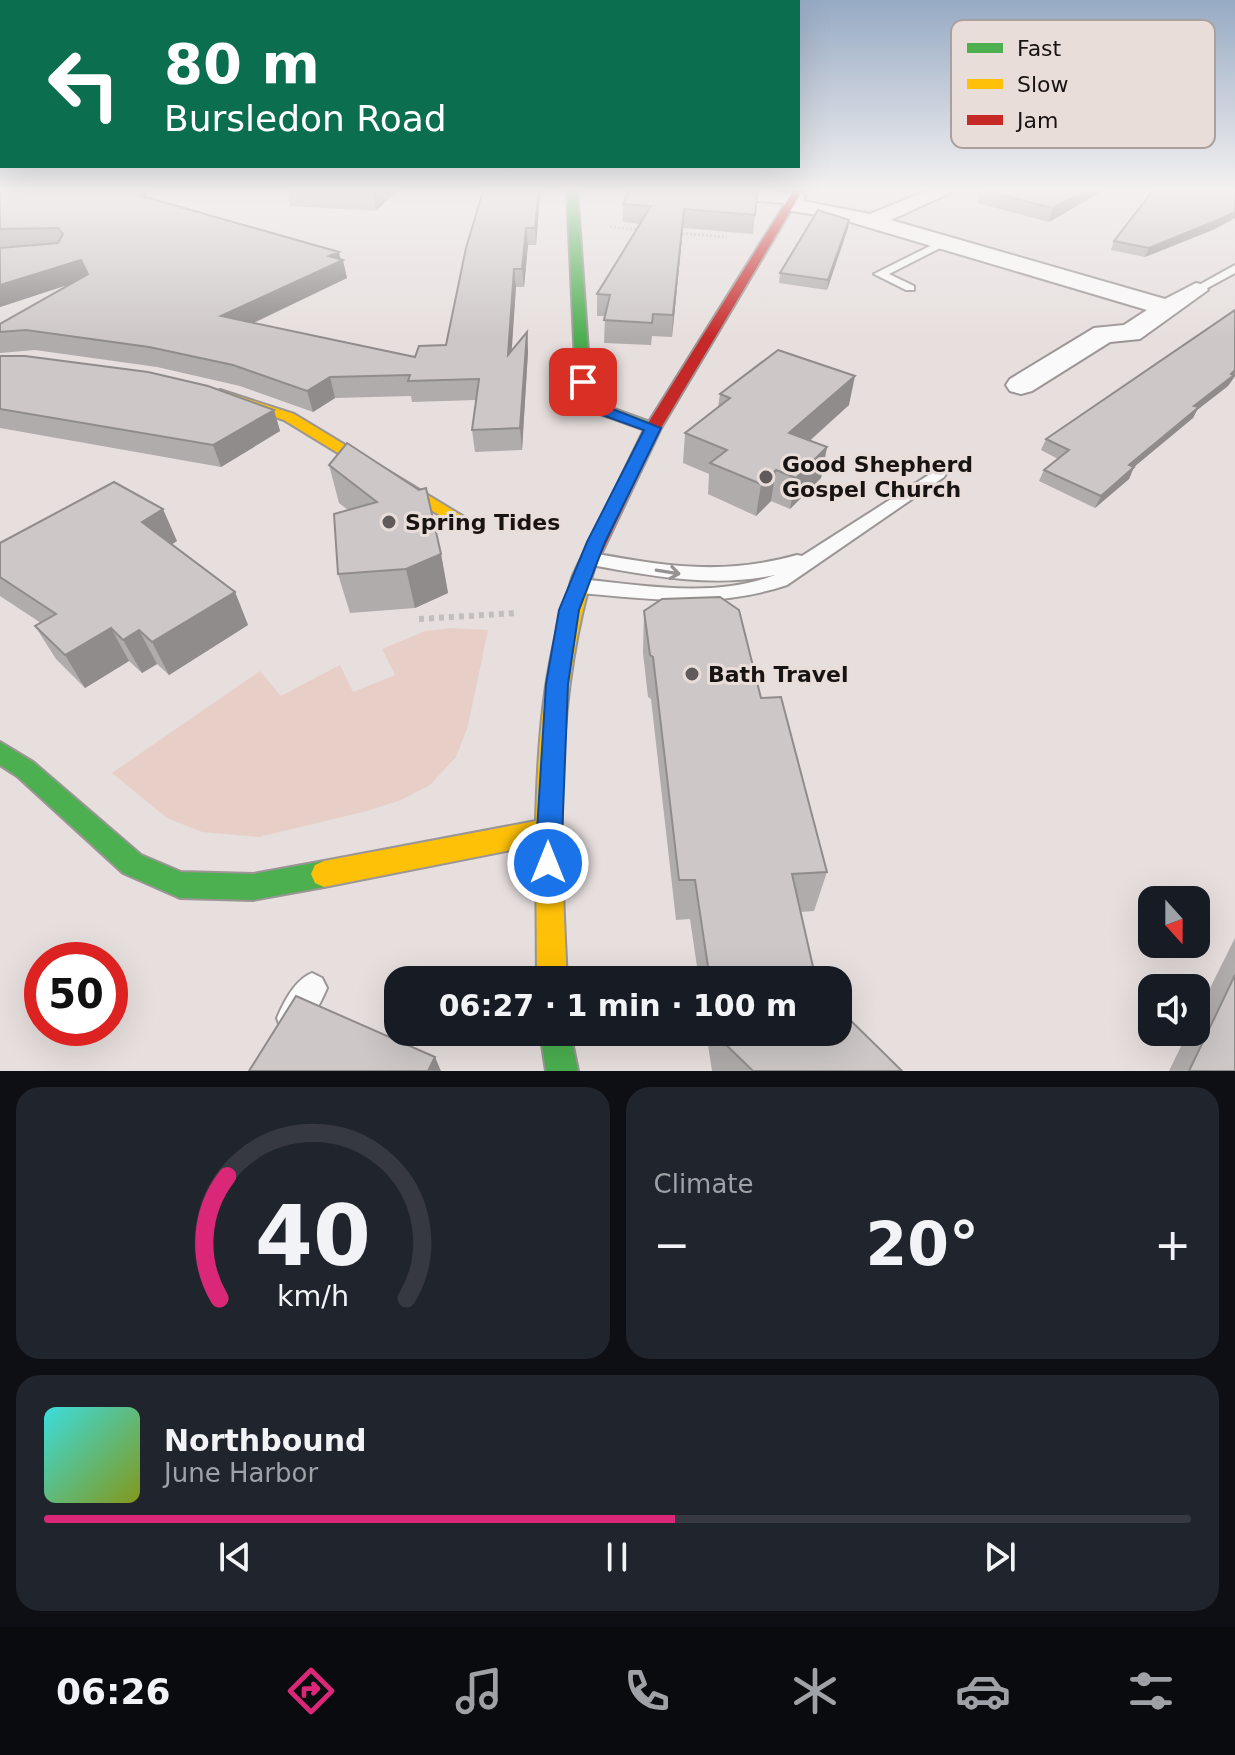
<!DOCTYPE html>
<meta charset="utf-8">
<style>
body{margin:0;font-family:"DejaVu Sans",sans-serif;background:#20242c;color:#f1f3f6;height:100vh;display:flex;flex-direction:column;font-size:30px;white-space:nowrap}
*{box-sizing:border-box;margin:0}
p{font-size:26px;color:#9ea1a6}
.icon{flex:none;width:44px;height:44px;fill:none;stroke:currentColor;stroke-width:2;stroke-linecap:round;stroke-linejoin:round}
.map{position:relative;height:1071px;overflow:hidden}
.side{display:flex;flex-direction:column;gap:16px;padding:16px;background:#0d0f14;flex:1}
.side>*{flex:none}
.top-card{position:absolute;left:0px;top:0px;width:800px;height:168px;box-shadow:0 8px 32px #0002;background:#0b6e4f;color:#fff;overflow:hidden}
.needle{width:52px;rotate:159deg}
.tools{position:absolute;left:1138px;top:886px;display:grid;gap:16px}
.tools a{display:grid;place-items:center;width:72px;height:72px;border-radius:16px;background:#171b24;box-shadow:0 8px 32px #0002;font-size:40px}
.speed{position:absolute;left:24px;top:942px;display:flex;gap:16px;font-size:40px;font-weight:700;text-align:center}
.speed>*{display:grid;place-content:center;width:104px;height:104px;border-radius:50%;background:#171b24;box-shadow:0 8px 32px #0002;line-height:1}
.speed .limit{border:12px solid #d22;background:#fff;color:#111}
.pin{position:absolute;display:grid;place-items:center;width:68px;height:68px;color:#fff;margin:-34px;border-radius:16px;box-shadow:0 4px 12px #0006}
.me{position:absolute;width:88px;margin:-44px;rotate:0deg;stroke-linejoin:round;filter:drop-shadow(0 0 6px #0008)}
.turn{display:flex;align-items:center;gap:28px;height:168px;padding:0 32px;font-size:36px}
.turn .icon{width:104px;height:104px;stroke-width:2.5}
.turn b{display:block;font-size:56px;line-height:68px}
.big{font-size:60px;font-weight:700;line-height:1.1}
.side .tile{flex:1;display:flex;flex-direction:column;justify-content:center;gap:12px;min-width:0;padding:0 28px;border-radius:24px;background:#20242c}
.side .dial{align-items:center;gap:0}
.dial svg{height:208px;overflow:visible;fill:none;stroke:#363941;stroke-width:7;stroke-linecap:round;text-anchor:middle}
.dial text{fill:#f1f3f6;stroke:none}
.song{display:flex;align-items:center;gap:24px}
.cover{width:96px;height:96px;border-radius:12px;background:linear-gradient(135deg,hsl(180 70% 55%),hsl(70 70% 35%))}
.played{height:8px;border-radius:4px;background:linear-gradient(90deg,#db2777 55%,#363941 55%)}
.keys{display:flex;justify-content:space-around;direction:ltr}
.heat{display:flex;justify-content:space-between;align-items:center;font-size:44px;direction:ltr}
.side .tiles{flex:1;display:grid;gap:16px;grid-template-columns:1fr 1fr}
.tile:last-child{grid-column:span 2}
.trip{position:absolute;left:384px;top:966px;width:468px;height:80px;border-radius:24px;background:#171b24;box-shadow:0 8px 32px #0002;font-weight:700;line-height:80px;text-align:center}
.tab-bar{display:flex;height:128px;justify-content:space-around;align-items:center;background:#090b0e;color:#9ea1a6}
.tab-bar .icon{width:56px;height:56px}
.tab-bar .active{color:#db2777}
.tab-bar b{font-size:36px;color:#f1f3f6}
.map>svg:first-child{display:block}
</style>
<div class="map">
<svg width="1235" height="1071" viewBox="0 0 1235 1071">
<rect width="100%" height="100%" fill="#e6dfde"/>
<path fill="#e7cfc8" d="M452,628L488,630L468,726L456,757L430,785L401,800L367,811L259,837L202,832L167,818L112,773L260,671L281,696L340,665L353,692L395,675L382,649L425,631Z"/>
<g fill="none" stroke-linecap="round" stroke-linejoin="round">
<g stroke="#9b9695" stroke-width="4">
<g id="lane">
<path d="M944,239L949,242L948,244L889,274L914,286V290H906L874,274Z"/>
<path d="M1235,265V273L1200,292L1190,290Z"/>
<path d="M938,469L944,471L946,474L944,477L787,585C715,609 653,599 580,593L573,591L570,586L573,581L580,579C643,585 713,599 775,575C713,588 652,576 591,565L582,559L591,553C666,566 722,576 797,555L802,556Z"/>
<path d="M312,973L322,978L327,988C320,1005 309,1026 292,1033L281,1029L277,1018C284,1001 295,980 312,973Z"/>
</g>
</g>
<g stroke="#9b9695" stroke-width="4">
<path id="street" d="M661,188L795,192L802,194L805,198L803,201L870,214L934,188H961L891,220L1165,299L1196,283L1205,285L1208,290L1140,339L1110,342L1032,391L1021,394L1010,391L1006,385L1010,379L1094,328L1124,325L1147,310L837,218L785,210L784,203L670,194Z"/>
</g>
<g stroke="#9b9695" stroke-width="4">
<g id="fast">
<path d="M567,188H577L590,382L603,405L658,425V431H648L592,411L576,382Z"/>
<path d="M0,742L33,762L141,855L181,872L253,874L324,861L333,865L337,874L333,883L324,887L253,900L180,898L123,873L17,776L0,765Z"/>
<path d="M540,1032H570L578,1071H546Z"/>
</g>
</g>
<g stroke="#9b9695" stroke-width="4">
<g id="slow">
<path d="M220,390L294,414L469,520L466,524H454L284,420L215,397L213,394Z"/>
<path d="M585,563L594,569C553,704 560,841 567,980H537L536,845L324,887L315,883L311,874L315,865L324,861L536,821C538,744 543,667 568,593C571,582 573,566 585,563Z"/>
</g>
</g>
<g stroke="#9b9695" stroke-width="4">
<path id="jam" d="M795,188H804L661,428L594,569L592,573H578L576,569L645,428Z"/>
</g>
<g stroke="#c1bfbe" stroke-width="3" stroke-dasharray="2 2" stroke-linecap="butt">
<path d="M610,227L644,230"/>
<path d="M678,233L727,237"/>
</g>
<path stroke="#c1bfbe" stroke-width="6" stroke-dasharray="5 5" stroke-linecap="butt" d="M419,619L517,613"/>
<use href="#lane" fill="#fbfafa" fill-rule="evenodd"/>
<use href="#street" fill="#fbfafa" fill-rule="evenodd"/>
<use href="#fast" fill="#4caf50" fill-rule="evenodd"/>
<use href="#slow" fill="#ffc107" fill-rule="evenodd"/>
<use href="#jam" fill="#c62828" fill-rule="evenodd"/>
</g>
<g fill="#b0acab">
<path d="M0,188H147L146,197L340,259L347,278L254,323L415,357L446,345L540,196L536,245H528L524,287H516L511,351L527,332L528,352L522,450L475,452L472,430L477,400L412,402L411,396L335,398L313,412L240,386L157,367L35,350L0,353V324L70,284L0,307V248L23,246L0,247Z"/>
<path d="M287,188H400L376,211L290,206Z"/>
<path d="M758,188L753,234L683,228L672,337L652,336L651,345L604,343L605,316H597V294L640,224L623,222V204Z"/>
<path d="M984,188H1108L1049,222L977,203L981,190Z"/>
<path d="M849,220L848,228L827,290L779,283L780,273Z"/>
<path d="M1215,229L1145,257L1111,250L1114,241Z"/>
<path d="M1235,310V376L1228,386L1197,410L1193,418L1134,467L1129,479L1095,508L1039,481L1044,470L1058,459L1041,450L1046,439Z"/>
<path d="M0,356L274,410L280,431L221,467L0,428Z"/>
<path d="M720,394L849,405L810,441L827,447L821,478L790,509L771,501L756,516L708,494L709,474L683,463L685,433L718,407Z"/>
<path d="M347,443L441,554L448,593L415,608L350,613L338,574L348,510L339,503L329,465Z"/>
<path d="M177,541L172,544L235,592L248,625L169,675L157,664L142,673L129,661L85,688L56,659L35,626L41,623L0,596V543Z"/>
<path d="M644,611L761,698L827,872L814,911L800,912L816,980H699L690,919L676,920L651,699L648,697L643,653Z"/>
<path d="M1235,938V1071H1169L1188,1032H1196V1016Z"/>
<path d="M706,1032H838L902,1071H712Z"/>
</g>
<g fill="#908c8b">
<path d="M139,188H147L144,211L138,195Z"/>
<path d="M379,188H400L376,211L373,194Z"/>
<path d="M539,188H540V196L536,245L535,228Z"/>
<path d="M1090,188H1108L1049,222L1053,208Z"/>
<path d="M684,209L683,228L672,337L673,315Z"/>
<path d="M1235,212V218L1215,229L1145,257L1149,248Z"/>
<path d="M849,220L848,228L827,290L828,280Z"/>
<path d="M526,228L528,245L524,287L522,269Z"/>
<path d="M339,252L341,261L343,260L347,278L227,335L221,316Z"/>
<path d="M81,260L89,278L0,307V285Z"/>
<path d="M514,269L516,287L510,376L508,355Z"/>
<path d="M527,332L528,352L522,450L520,428Z"/>
<path d="M1235,370V376L1228,386L1197,410L1193,418L1123,476L1129,465L1194,406Z"/>
<path d="M855,376L849,405L784,463L789,433Z"/>
<path d="M330,377L335,398L313,412L307,391Z"/>
<path d="M274,410L280,431L221,467L213,445Z"/>
<path d="M827,447L821,478L790,509L796,478Z"/>
<path d="M1134,467L1129,479L1095,508L1101,496Z"/>
<path d="M776,470L771,501L756,516L761,484Z"/>
<path d="M163,509L177,541L157,554L142,522Z"/>
<path d="M441,554L448,593L415,608L406,569Z"/>
<path d="M235,592L248,625L169,675L152,642Z"/>
<path d="M111,628L129,661L85,688L65,655Z"/>
<path d="M139,630L157,664L142,673L123,640Z"/>
<path d="M435,1057L441,1071H428Z"/>
</g>
<g fill="#cdc8c7" stroke="#908c8b" stroke-width="2">
<path d="M0,188H139L138,195L339,252L329,256L343,260L221,316L415,357L419,346L446,345L466,248L484,188H539L535,228H526L522,269H514L508,355L527,332L520,428L472,430L479,379L408,381L410,375L330,377L307,391L233,365L149,347L26,330L0,332V324L88,274L81,260L0,285V248L58,243L63,234L58,228L0,229Z"/>
<path d="M287,188H379L373,194L286,190Z"/>
<path d="M631,188H758L755,215L684,209L673,315L653,314L652,323L604,320L610,295L597,294L651,206L623,204Z"/>
<path d="M984,188H1090L1053,208L981,190Z"/>
<path d="M1155,188H1235V212L1218,220L1149,248L1114,241Z"/>
<path d="M818,210L849,220L828,280L780,273Z"/>
<path d="M1235,310V370L1231,374L1234,375L1194,406L1199,407L1129,465L1134,467L1101,496L1044,470L1069,450L1046,439Z"/>
<path d="M778,350L855,376L789,433L827,447L796,478L776,470L761,484L710,463L727,450L685,433L730,398L720,394Z"/>
<path d="M0,356H25L148,372L208,386L274,410L213,445L0,409Z"/>
<path d="M347,443L419,490L426,488L441,554L406,569L338,574L334,514L377,502L329,465Z"/>
<path d="M114,482L163,509L142,522L235,592L152,642L139,630L123,640L111,628L65,655L35,626L56,614L0,577V543Z"/>
<path d="M720,597L739,610L761,698L781,697L827,872L792,874L816,980H710L695,880H679L653,657L650,655L644,611L662,599Z"/>
<path d="M1235,975V1071H1189Z"/>
<path d="M296,996L435,1057L428,1071H249Z"/>
<path d="M838,1008L902,1071H753L719,1038L718,1032H838Z"/>
</g>
<defs><path id="oneway-shaft" d="M-6 0H5M1.5-3L5.5 0L1.5 3" fill="none" stroke-width="1.6" stroke-linecap="round" stroke-linejoin="round" transform="scale(2)"/></defs>
<use stroke="#959292" href="#oneway-shaft" transform="translate(668 572) rotate(9)"/>
<linearGradient id="sky" x2="0" y2="1"><stop stop-color="#96aac4"/><stop offset="0.56" stop-color="#f4f1f0"/><stop offset="1" stop-color="#f4f1f0" stop-opacity="0"/></linearGradient>
<rect width="1235" height="338" fill="url(#sky)"/>
<path fill="#1a73e8" stroke="#114b97" stroke-width="2" d="M583,378L588,379L602,405L661,428L605,542L579,610L568,684L561,863L557,872L548,876L539,872L535,863L546,684L559,610L587,542L644,430L591,411L576,382Z"/>
<g fill="#605b5a" stroke="#e9ddda" stroke-width="3">
<circle cx="766" cy="477" r="8"/>
<circle cx="389" cy="522" r="8"/>
<circle cx="692" cy="674" r="8"/>
</g>
<g text-anchor="middle" dominant-baseline="central" stroke-width="6" stroke-linejoin="round" paint-order="stroke">
<g font-size="22" font-weight="bold" fill="#181413" stroke="#e9ddda" text-anchor="start">
<text x="782" y="464">Good Shepherd<tspan x="782" dy="25">Gospel Church</tspan></text>
<text x="405" y="522">Spring Tides</text>
<text x="708" y="674">Bath Travel</text>
</g>
</g>
<rect x="951" y="20" width="264" height="128" rx="12" fill="#e9ddda" stroke="#aaa19e" stroke-width="2"/>
<rect x="967" y="43" width="36" height="10" fill="#4caf50"/>
<rect x="967" y="79" width="36" height="10" fill="#ffc107"/>
<rect x="967" y="115" width="36" height="10" fill="#c62828"/>
<g font-size="22" fill="#181413">
<text x="1017" y="56">Fast</text>
<text x="1017" y="92">Slow</text>
<text x="1017" y="128">Jam</text>
</g>
</svg>
<div class="tools">
<a><svg class="needle" viewBox="-14 -14 28 28"><path d="M0-13l5 13h-10z" fill="#e53935"/><path d="M0 13l5-13h-10z" fill="#9ea1a6"/></svg></a>
<a><svg class="icon" aria-label="sound" viewBox="0 0 24 24"><path d="M4 9h4l5-4v14l-5-4H4zM17 9q2 3 0 6"/></svg></a>
</div>
<div class="speed"><div class="limit">50</div></div>
<div class="pin" style="left:583px;top:382px;background:#d93025"><svg class="icon" aria-label="arrive" viewBox="0 0 24 24"><path d="M6 21V4h12l-3 4 3 4H6"/></svg></div>
<svg class="me" style="left:548px;top:863px" viewBox="-20 -20 40 40"><circle r="17" fill="#1a73e8" stroke="#fff" stroke-width="3"/><path d="M0-11L8 9 0 5-8 9z" fill="#fff"/></svg>
<div class="trip">06:27 · 1 min · 100 m</div>
<div class="top-card">
<div class="turn"><svg class="icon" aria-label="left" viewBox="0 0 24 24"><path d="M17 20v-9H6M10 6l-5 5 5 5"/></svg><div><b>80 m</b>Bursledon Road</div></div>
</div>
</div>
<section class="side">
<div class="tiles">
<div class="tile dial"><svg viewBox="0 0 100 80">
<path d="M14 69A42 42 0 1 1 86 69"/>
<path d="M14 69A42 42 0 0 1 17 22" stroke="#db2777"/>
<text x="50" y="56" font-size="32" font-weight="700">40</text>
<text x="50" y="72" font-size="11">km/h</text>
</svg></div>
<div class="tile"><p>Climate</p>
<div class="heat"><a>−</a><b class="big">20°</b><a>+</a></div>
</div>
<div class="tile">
<div class="song"><i class="cover"></i><div><b>Northbound</b><p>June Harbor</p></div></div>
<div class="played"></div>
<div class="keys"><svg class="icon" aria-label="previous" viewBox="0 0 24 24"><path d="M18 5L8 12l10 7zM5 5v14"/></svg><svg class="icon" aria-label="pause" viewBox="0 0 24 24"><path d="M8 5v14M16 5v14"/></svg><svg class="icon" aria-label="next" viewBox="0 0 24 24"><path d="M6 5l10 7-10 7zM19 5v14"/></svg></div>
</div>
</div>
</section>
<nav class="tab-bar">
<b>06:26</b>
<svg class="icon active" aria-label="directions" viewBox="0 0 24 24"><path d="M12 3l9 9-9 9-9-9zM9 14v-3h6M13 9l2 2-2 2"/></svg>
<svg class="icon" aria-label="music" viewBox="0 0 24 24"><path d="M9 18V5l10-2v13"/><circle cx="6" cy="18" r="3"/><circle cx="16" cy="16" r="3"/></svg>
<svg class="icon" aria-label="phone" viewBox="0 0 24 24"><path d="M5 4h4l2 5-3 2q2 4 5 5l2-3 5 2v4C11 20 4 13 5 4z"/></svg>
<svg class="icon" aria-label="climate" viewBox="0 0 24 24"><path d="M12 3v18M4 7l16 10M4 17L20 7"/></svg>
<svg class="icon" aria-label="car" viewBox="0 0 24 24"><path d="M5 17H2v-5l4-1 3-4h7l3 4 3 1v5h-3M9 17h6M6 11h13"/><circle cx="7" cy="17" r="2"/><circle cx="17" cy="17" r="2"/></svg>
<svg class="icon" aria-label="filters" viewBox="0 0 24 24"><path d="M4 7h16M4 17h16"/><circle cx="9" cy="7" r="2"/><circle cx="15" cy="17" r="2"/></svg>
</nav>
